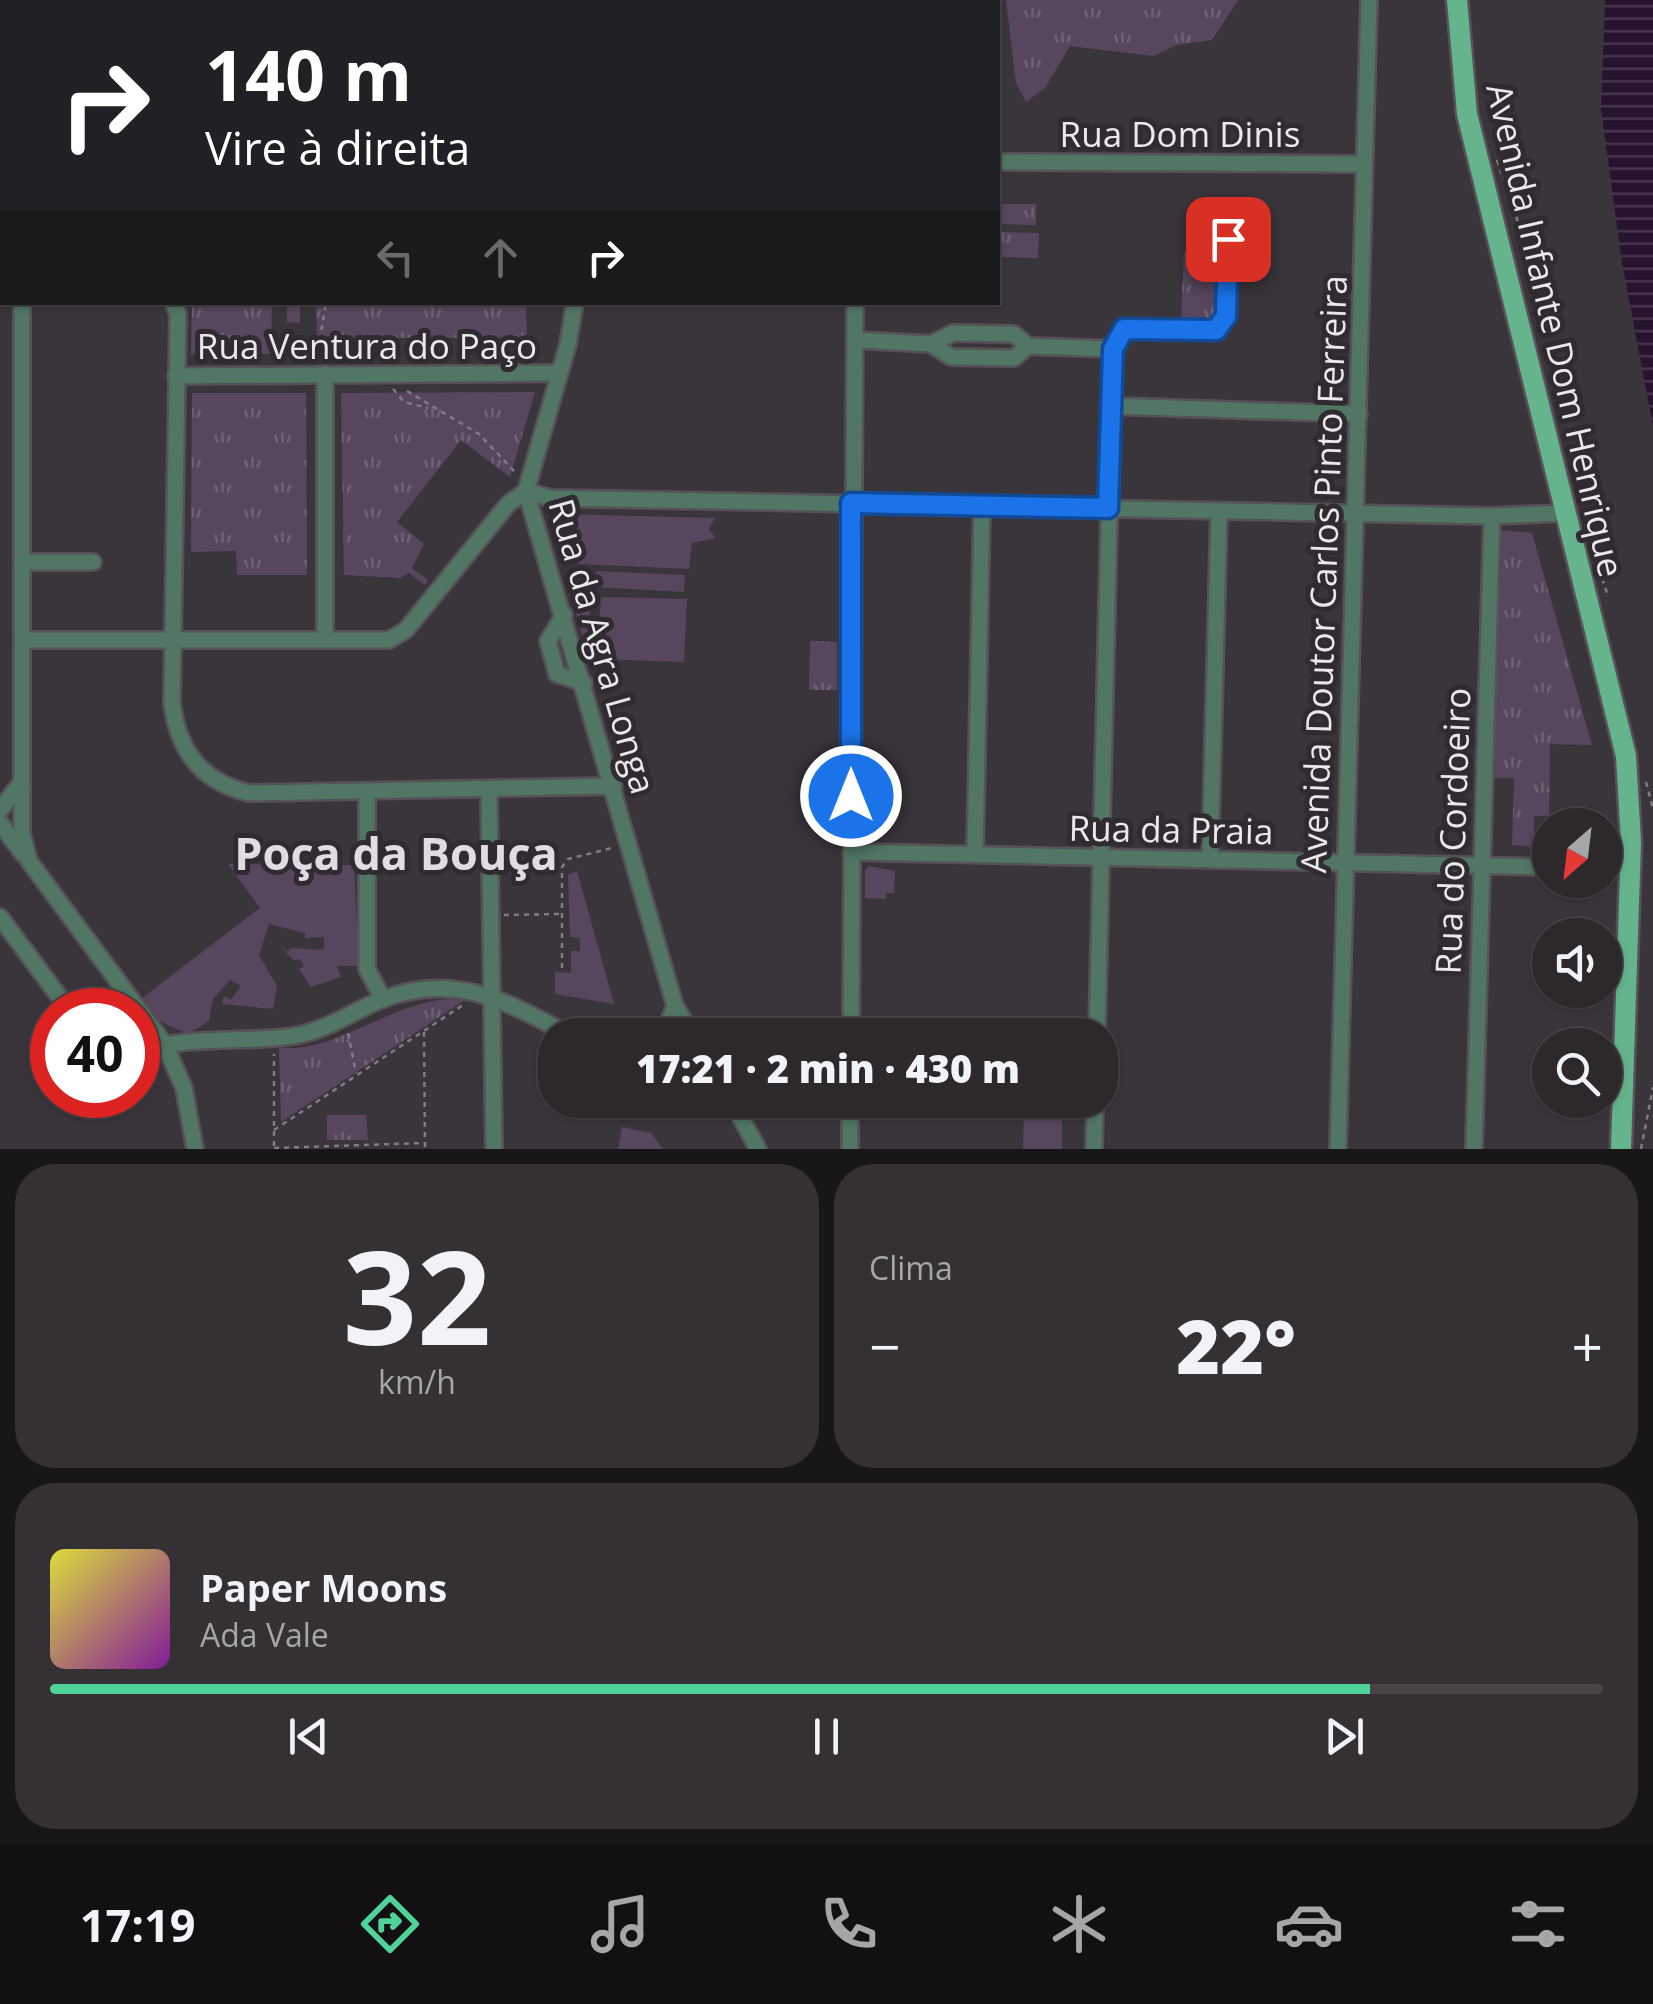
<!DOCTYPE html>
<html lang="pt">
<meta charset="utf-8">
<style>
body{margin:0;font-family:"Open Sans",sans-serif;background:#343034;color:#f1f3f6;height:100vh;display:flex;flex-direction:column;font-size:38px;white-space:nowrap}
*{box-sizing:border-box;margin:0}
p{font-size:32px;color:#a6a6a9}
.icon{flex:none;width:55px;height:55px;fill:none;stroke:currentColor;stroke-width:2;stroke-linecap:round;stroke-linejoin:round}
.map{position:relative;height:1149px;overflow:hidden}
.drawer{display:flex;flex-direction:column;gap:15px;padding:15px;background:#181618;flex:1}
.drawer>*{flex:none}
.banner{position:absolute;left:0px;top:0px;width:1000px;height:305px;box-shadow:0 2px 8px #0004,0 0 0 2px #484448;background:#202124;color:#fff;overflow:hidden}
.needle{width:65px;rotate:208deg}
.controls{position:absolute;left:1532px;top:808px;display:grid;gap:20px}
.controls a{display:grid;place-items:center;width:90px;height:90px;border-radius:50%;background:#2c282c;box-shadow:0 2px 8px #0004,0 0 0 2px #484448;font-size:50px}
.speed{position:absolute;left:30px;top:988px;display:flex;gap:20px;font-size:50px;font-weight:700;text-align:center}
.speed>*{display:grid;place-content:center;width:130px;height:130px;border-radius:50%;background:#2c282c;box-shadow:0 2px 8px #0004,0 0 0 2px #484448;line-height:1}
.speed .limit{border:15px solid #d22;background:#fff;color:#111}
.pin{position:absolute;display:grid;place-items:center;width:85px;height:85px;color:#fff;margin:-42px;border-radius:20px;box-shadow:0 5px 15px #0006}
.me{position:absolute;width:110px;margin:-55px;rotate:0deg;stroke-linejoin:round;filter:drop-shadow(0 0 8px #0008)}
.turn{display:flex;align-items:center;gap:35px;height:210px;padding:0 40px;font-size:45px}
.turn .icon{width:130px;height:130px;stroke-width:2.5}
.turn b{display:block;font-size:70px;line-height:85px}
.lanes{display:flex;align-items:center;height:95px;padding:0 40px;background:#0003;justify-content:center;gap:50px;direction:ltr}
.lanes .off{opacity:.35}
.big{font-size:75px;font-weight:800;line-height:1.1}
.drawer .widget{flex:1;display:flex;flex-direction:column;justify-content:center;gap:15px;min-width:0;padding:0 35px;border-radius:40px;background:#343034}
.drawer .dial{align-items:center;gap:0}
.dial b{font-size:130px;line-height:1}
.song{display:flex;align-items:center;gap:30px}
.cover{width:120px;height:120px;border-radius:15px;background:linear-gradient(135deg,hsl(60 70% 55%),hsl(290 70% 35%))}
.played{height:10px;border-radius:5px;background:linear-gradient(90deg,#4fd399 85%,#484448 85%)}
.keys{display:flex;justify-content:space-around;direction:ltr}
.heat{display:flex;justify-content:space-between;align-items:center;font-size:55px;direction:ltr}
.drawer .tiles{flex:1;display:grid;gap:15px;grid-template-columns:1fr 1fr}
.widget:last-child{grid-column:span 2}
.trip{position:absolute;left:538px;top:1018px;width:580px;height:100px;border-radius:40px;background:#2c282c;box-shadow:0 2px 8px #0004,0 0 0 2px #484448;font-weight:800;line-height:100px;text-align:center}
.tab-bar{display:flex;height:160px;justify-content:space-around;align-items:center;background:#121012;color:#a6a6a9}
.tab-bar .icon{width:70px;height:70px}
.tab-bar .active{color:#4fd399}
.tab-bar b{font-size:45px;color:#f1f3f6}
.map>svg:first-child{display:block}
</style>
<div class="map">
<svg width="1653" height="1149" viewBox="0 0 1653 1149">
<defs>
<pattern id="grass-tufts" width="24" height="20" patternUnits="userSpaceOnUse" patternTransform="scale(2.5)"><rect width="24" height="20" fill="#58465e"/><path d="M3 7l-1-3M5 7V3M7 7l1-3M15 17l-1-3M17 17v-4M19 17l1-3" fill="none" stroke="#706175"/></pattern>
<pattern id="water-rules" width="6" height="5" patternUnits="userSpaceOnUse" patternTransform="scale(2.5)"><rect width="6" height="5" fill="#27132e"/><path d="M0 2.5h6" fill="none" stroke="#46354c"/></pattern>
</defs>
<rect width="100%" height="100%" fill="#3a353b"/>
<g fill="url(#grass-tufts)">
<path d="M1006,0H1238L1212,40L1177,45L1153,56L1070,46L1045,88L1026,102L1016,83Z"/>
<path d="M998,204H1036V225L998,224Z"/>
<path d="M998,232L1039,233L1038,258L998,257Z"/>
<path d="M1184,251L1208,253L1207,268L1217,269L1215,313L1207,320L1181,319Z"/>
<path d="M192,303H526L527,338H317L316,305H300V323L287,322V305L272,304L271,354H191Z"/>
<path d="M535,392L510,477L461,440L397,522L424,544L412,568L428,580L425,585L409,573L400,578L344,575L341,393Z"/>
<path d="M192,393H306L307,575H237L236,551L191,552Z"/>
<path d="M1498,530L1532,533L1592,745L1550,744L1549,816H1534V847L1512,845L1514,778H1490Z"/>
<path d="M810,641L837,642V690H809Z"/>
<path d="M450,999L465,1000L281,1122L279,1048C337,1053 388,1003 450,999Z"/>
<path d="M327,1115H366L368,1140H327Z"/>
</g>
<g fill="#58465e">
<path d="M555,514L715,518L709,529L715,538L692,543L689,569L579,564C579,547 568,535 572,523Z"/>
<path d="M596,571L685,575L684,592L595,587Z"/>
<path d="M580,576L587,581L585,587L591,593L587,652L566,578Z"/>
<path d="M601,597L687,599L684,662L597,659Z"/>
<path d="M228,864L354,865L359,966H337L341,977L311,987L299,969L304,966L300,959L293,960L279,944L288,952L290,948L324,950V937L305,938V933L269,924L259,955L277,986L273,1009L222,1004L224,996L231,1000L241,986L230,980L213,999L209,1021L188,1034L157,1020L142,998L260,908Z"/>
<path d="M869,866L895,871L894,893H886V899L865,898V870Z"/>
<path d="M577,871L614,1004L555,994V972L571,973V951H580V938L570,937L568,875Z"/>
<path d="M1024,1100H1062V1149H1023Z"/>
<path d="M622,1127L651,1133L663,1149H618Z"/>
</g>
<path fill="url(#water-rules)" d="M1605,0H1653V426L1622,263L1601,109Z"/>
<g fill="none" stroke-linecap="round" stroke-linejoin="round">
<g stroke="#565257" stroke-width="20">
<g id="minor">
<path d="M475,0L476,2"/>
<path d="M5,2L11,0"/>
<path d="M643,2V0"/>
<path d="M753,2V0"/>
<path d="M864,2V0"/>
<path d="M998,162L1363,164"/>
<path d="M22,302V834L29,861L165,1045L184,1088L195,1149"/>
<path d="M173,302L178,314L172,703C178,750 201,782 249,793L614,786"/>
<path d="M575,302L568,344L526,491L675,1006L693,1035"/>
<path d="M855,340L931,344L953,333L1014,334L1028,346L1113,349"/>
<path d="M931,344L951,357L1014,358L1028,346"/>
<path d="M325,374V640"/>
<path d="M176,376L559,373"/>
<path d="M1112,406L1359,414"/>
<path d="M526,491L550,498L1492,516L1563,513"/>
<path d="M22,562H93"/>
<path d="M564,615L548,641L557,674L584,683"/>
<path d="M23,640H389L406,630L508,504L526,491"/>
<path d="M489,791L494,1149"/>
<path d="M367,793V969L383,999"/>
<path d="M0,810L21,783"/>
<path d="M0,823L23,854"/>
<path d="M851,852L1550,867"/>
<path d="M975,854L982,503"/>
<path d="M1210,859L1219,512"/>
<path d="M1605,867H1630"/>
<path d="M0,917L69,1010"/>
<path d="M663,1035L675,1006"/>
<path d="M851,1035L855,302"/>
<path d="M1097,1035L1113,349L1125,329L1216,331L1227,317V239"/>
<path d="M165,1045C209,1036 274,1044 310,1032C335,1025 357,1009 381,1000C453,971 507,1001 569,1035"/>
<path d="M731,1100L758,1149"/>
<path d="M850,1149V1100"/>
<path d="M1094,1149L1095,1100"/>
<path d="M1338,1149L1369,0"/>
<path d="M1474,1149L1492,516"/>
</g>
</g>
<g stroke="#565257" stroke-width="25">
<path id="major" d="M1457,0L1467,114L1626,756L1631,842L1621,1149"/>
</g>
<g stroke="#807c81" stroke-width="2.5" stroke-dasharray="5 5" stroke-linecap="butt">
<path d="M1497,160L1519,225"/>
<path d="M201,305L211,302"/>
<path d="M321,360L320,339L326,302"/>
<path d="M393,389L404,402L428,408"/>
<path d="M407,391L479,434L515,472"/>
<path d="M1599,569L1608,596"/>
<path d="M1646,782L1653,809"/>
<path d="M504,915L561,914"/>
<path d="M562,968V867L568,859L612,848"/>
<path d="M424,1032L425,1149"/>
<path d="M348,1033L356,1073"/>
<path d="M274,1130L463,1005"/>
<path d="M274,1146V1054"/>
<path d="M274,1148L425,1143"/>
<path d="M1641,1149L1653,1087"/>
</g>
<use href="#minor" stroke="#517663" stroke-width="15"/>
<use href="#major" stroke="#65b48d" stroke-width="20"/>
</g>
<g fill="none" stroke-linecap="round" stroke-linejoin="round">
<g stroke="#114b97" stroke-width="25">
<path id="route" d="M851,796V503L1108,508L1113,349L1124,329L1216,330L1226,316L1228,239"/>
</g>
<use href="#route" stroke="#1a73e8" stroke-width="18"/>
</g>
<g text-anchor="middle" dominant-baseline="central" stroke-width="10" stroke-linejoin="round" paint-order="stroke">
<g font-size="35" fill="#ebe8ec" stroke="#302b31">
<text x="1180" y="133">Rua Dom Dinis</text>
<text transform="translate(1556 330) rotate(77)">Avenida Infante Dom Henrique</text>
<text x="367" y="345">Rua Ventura do Paço</text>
<text transform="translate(1323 574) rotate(-88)">Avenida Doutor Carlos Pinto Ferreira</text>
<text transform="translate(603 646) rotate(74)">Rua da Agra Longa</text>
<text transform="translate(1171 829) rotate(1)">Rua da Praia</text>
<text transform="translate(1452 831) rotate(-88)">Rua do Cordoeiro</text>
</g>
<g font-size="45" font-weight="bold" fill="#e1dce4" stroke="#302b31">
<text x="396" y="852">Poça da Bouça</text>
</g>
</g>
</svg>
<div class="controls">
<a><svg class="needle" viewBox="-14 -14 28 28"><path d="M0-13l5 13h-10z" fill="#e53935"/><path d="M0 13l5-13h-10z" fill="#a6a6a9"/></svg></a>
<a><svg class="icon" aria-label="sound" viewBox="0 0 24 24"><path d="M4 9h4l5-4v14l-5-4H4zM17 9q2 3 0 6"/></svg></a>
<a><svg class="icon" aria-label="search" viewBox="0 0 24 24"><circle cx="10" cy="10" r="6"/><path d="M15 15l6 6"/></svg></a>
</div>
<div class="speed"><div class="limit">40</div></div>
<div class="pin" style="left:1228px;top:239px;background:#d93025"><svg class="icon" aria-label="arrive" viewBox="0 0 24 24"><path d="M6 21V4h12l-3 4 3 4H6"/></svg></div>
<svg class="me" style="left:851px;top:796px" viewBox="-20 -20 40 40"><circle r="17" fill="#1a73e8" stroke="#fff" stroke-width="3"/><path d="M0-11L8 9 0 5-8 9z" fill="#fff"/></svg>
<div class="trip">17:21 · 2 min · 430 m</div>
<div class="banner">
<div class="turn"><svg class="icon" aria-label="right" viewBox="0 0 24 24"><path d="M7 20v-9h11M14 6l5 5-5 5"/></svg><div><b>140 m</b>Vire à direita</div></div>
<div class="lanes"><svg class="icon off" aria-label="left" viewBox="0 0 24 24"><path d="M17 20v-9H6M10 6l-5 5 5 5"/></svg><svg class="icon off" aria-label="ahead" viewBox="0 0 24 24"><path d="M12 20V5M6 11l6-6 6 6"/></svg><svg class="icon" aria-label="right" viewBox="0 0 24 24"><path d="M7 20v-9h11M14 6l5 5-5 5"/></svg></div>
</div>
</div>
<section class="drawer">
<div class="tiles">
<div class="widget dial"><b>32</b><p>km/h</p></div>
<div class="widget"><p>Clima</p>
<div class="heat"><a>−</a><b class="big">22°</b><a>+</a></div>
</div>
<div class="widget">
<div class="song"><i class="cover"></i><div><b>Paper Moons</b><p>Ada Vale</p></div></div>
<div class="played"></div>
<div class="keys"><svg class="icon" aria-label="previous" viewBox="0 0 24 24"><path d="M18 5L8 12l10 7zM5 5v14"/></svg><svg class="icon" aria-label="pause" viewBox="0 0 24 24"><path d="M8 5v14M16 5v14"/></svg><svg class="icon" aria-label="next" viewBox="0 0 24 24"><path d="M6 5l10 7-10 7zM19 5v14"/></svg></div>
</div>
</div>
</section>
<nav class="tab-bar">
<b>17:19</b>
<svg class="icon active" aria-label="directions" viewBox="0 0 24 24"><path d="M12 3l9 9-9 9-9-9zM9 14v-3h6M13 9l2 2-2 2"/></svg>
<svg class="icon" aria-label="music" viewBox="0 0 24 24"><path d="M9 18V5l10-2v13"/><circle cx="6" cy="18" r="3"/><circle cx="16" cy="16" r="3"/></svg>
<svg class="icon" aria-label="phone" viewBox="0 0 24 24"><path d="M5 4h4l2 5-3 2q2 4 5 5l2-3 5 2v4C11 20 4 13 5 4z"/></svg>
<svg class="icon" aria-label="climate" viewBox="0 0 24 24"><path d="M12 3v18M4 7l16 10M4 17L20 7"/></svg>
<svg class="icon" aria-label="car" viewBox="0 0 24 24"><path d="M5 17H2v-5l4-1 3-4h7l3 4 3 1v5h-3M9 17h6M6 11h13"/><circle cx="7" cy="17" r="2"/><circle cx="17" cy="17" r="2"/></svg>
<svg class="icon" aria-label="filters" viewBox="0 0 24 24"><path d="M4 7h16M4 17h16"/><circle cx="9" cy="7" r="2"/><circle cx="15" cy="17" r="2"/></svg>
</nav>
